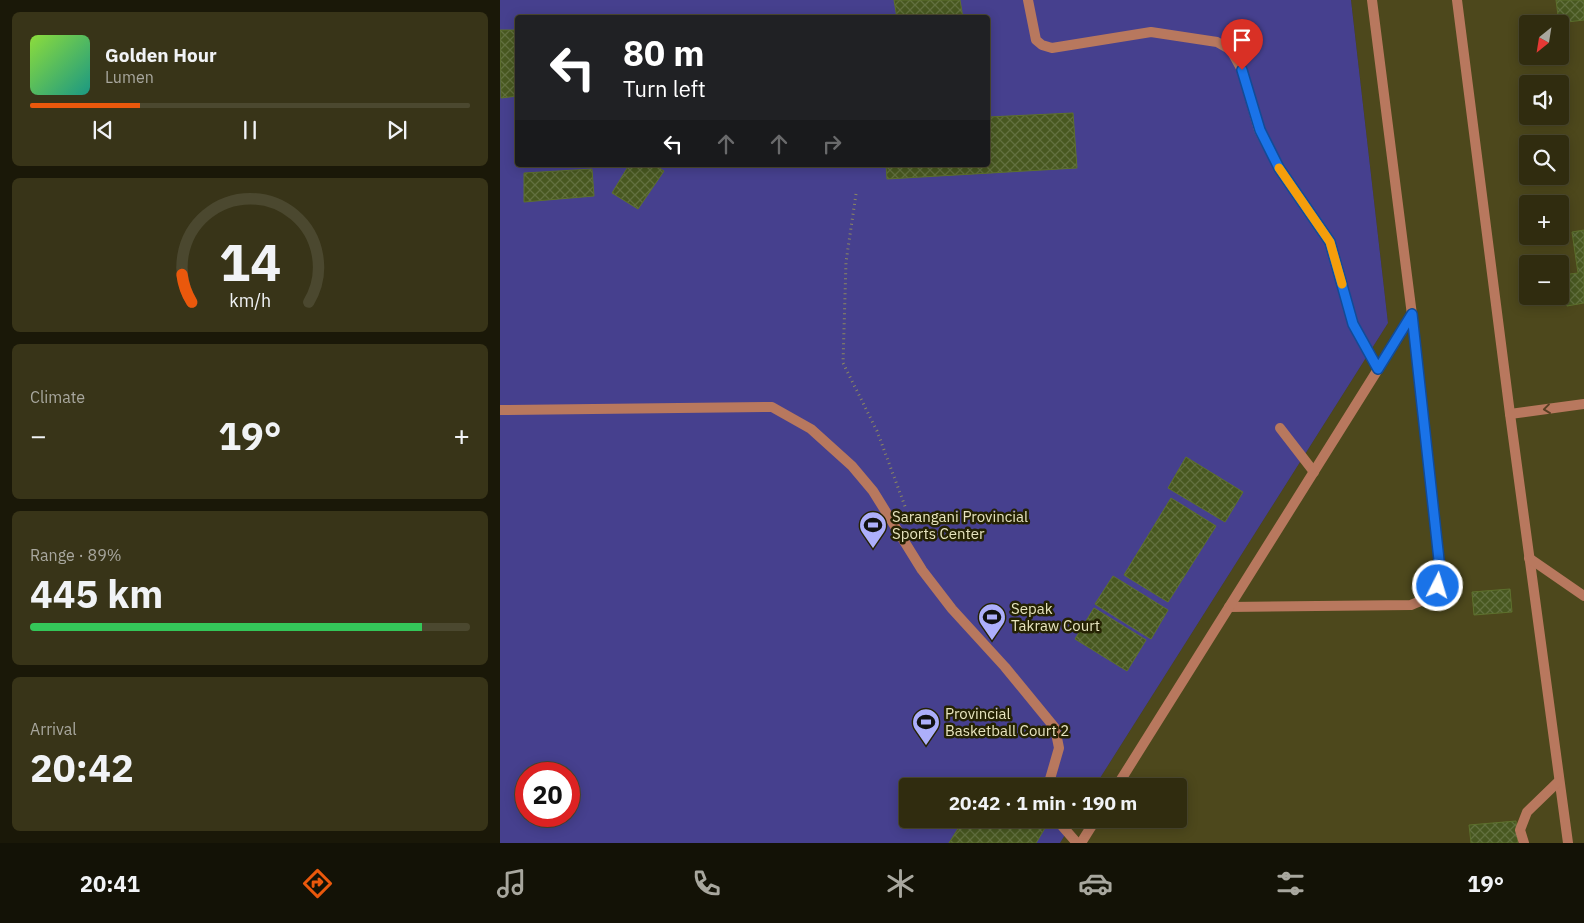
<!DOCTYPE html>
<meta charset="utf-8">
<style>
body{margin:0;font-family:"IBM Plex Sans",sans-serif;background:#383418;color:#f1f3f6;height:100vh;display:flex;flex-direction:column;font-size:19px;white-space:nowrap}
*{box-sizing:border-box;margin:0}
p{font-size:16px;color:#a8a79e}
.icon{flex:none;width:28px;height:28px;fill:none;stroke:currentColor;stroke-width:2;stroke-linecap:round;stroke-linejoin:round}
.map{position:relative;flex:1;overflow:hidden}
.details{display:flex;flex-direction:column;gap:12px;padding:12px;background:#1a1808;width:500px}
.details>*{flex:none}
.hud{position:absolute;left:15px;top:15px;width:475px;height:152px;border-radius:5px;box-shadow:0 2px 12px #0003,0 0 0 1px #4b482f;background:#202124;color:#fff;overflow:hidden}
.needle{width:32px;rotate:210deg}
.buttons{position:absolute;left:1019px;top:15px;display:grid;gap:10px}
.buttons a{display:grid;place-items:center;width:50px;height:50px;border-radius:5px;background:#302c0f;box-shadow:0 2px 12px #0003,0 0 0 1px #4b482f;font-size:25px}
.speed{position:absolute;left:15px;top:762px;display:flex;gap:10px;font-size:25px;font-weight:700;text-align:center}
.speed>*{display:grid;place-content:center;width:65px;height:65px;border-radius:50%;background:#302c0f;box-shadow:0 2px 12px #0003,0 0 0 1px #4b482f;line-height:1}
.speed .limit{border:8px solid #d22;background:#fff;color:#111}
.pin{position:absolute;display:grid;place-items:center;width:42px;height:42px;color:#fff;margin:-51px -21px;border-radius:50% 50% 50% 0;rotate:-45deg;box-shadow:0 0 5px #0007}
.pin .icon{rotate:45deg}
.me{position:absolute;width:55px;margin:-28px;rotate:5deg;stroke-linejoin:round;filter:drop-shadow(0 0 4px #0008)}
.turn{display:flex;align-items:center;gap:18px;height:105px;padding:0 25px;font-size:22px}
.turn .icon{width:65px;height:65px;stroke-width:2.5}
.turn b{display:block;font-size:35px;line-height:42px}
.lanes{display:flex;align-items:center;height:48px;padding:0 25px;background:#0003;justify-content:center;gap:25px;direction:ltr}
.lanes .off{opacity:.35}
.big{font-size:38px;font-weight:700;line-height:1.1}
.details .tile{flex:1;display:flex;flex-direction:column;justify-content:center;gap:8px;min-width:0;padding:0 18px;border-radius:8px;background:#383418}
.details .dial{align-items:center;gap:0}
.dial svg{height:130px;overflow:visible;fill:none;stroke:#4b482f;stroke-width:7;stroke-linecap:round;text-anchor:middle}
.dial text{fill:#f1f3f6;stroke:none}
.song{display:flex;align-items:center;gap:15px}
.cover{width:60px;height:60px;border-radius:8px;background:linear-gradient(135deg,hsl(90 70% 55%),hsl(170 70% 35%))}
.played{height:5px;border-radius:2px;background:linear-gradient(90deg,#ea580c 25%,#4b482f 25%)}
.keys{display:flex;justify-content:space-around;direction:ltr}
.heat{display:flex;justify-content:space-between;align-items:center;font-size:28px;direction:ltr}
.charge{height:8px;border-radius:4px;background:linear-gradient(90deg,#34c759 89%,#4b482f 0)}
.trip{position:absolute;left:399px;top:778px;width:288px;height:50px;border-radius:5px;background:#302c0f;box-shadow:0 2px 12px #0003,0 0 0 1px #4b482f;font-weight:700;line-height:50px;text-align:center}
.tab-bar{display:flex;height:80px;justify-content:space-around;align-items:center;background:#131206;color:#a8a79e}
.tab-bar .icon{width:35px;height:35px}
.tab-bar .active{color:#ea580c}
.tab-bar b{font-size:22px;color:#f1f3f6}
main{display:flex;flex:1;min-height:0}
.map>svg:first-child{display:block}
</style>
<main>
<section class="details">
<div class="tile">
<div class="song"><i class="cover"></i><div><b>Golden Hour</b><p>Lumen</p></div></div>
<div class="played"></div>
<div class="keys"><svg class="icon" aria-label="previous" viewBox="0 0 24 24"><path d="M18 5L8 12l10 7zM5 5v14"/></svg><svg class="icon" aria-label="pause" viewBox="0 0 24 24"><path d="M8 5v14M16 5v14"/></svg><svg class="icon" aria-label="next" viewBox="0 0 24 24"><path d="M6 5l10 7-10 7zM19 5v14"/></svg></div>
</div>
<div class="tile dial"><svg viewBox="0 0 100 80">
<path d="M14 69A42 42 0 1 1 86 69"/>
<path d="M14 69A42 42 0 0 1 8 52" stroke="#ea580c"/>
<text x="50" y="56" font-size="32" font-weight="700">14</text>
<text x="50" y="72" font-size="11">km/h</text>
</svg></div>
<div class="tile"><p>Climate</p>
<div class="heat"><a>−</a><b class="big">19°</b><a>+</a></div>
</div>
<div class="tile"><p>Range · 89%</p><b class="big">445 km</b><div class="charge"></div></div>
<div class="tile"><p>Arrival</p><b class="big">20:42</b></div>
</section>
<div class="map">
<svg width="1084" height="843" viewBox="0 0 1084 843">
<defs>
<pattern id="building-cross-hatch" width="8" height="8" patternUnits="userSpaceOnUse" patternTransform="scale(1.25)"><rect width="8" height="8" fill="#485820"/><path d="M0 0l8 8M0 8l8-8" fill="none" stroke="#62703f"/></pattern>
</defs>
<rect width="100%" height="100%" fill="#403b14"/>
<path fill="#4d481c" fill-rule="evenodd" d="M851,0H1084V843H560L575,819H678V786H595L888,323ZM1028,24H1060V56H1028ZM1028,84H1060V116H1028ZM1028,144H1060V176H1028ZM1028,204H1060V236H1028ZM1028,264H1060V296H1028Z"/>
<path fill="#46408e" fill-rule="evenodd" d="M0,0H851L888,323L595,786H408V819H575L560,843H0ZM18,18H488V165H18ZM26,774H69V816H26Z"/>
<g fill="url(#building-cross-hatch)" stroke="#5d702d">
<path d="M394,0H460L463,18H397Z"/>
<path d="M1056,0H1084V20L1059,23Z"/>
<path d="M0,30H18V96L1,98Z"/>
<path d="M573,113L577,168L387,179L386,165H488V117Z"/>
<path d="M129,165H155L164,171L138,209L112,193Z"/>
<path d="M92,169L94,196L24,202V173Z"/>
<path d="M1084,230V303L1067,306L1062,275L1078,273L1072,232Z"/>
<path d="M686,457L743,492L725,522L668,488Z"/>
<path d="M671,498L716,526L668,602L624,575Z"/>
<path d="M613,576L668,610L651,639L595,604Z"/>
<path d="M1010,589L1012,612L974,615L972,592Z"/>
<path d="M594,608L646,640L627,671L575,639Z"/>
<path d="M464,819H542L548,823L536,843H449Z"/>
<path d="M1016,821L1018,843H971L969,825Z"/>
</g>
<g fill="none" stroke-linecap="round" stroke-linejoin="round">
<path stroke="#8b8761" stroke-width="3" stroke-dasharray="1 4" stroke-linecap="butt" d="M356,194L346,262L343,363L377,431L406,509"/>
<g stroke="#b8785e" stroke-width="10">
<path d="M528,0L536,40L542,45L552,48L651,32L717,42L731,50L742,70L759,130L779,168L830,242L853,324L878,369"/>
<path d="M957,0L1010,414L1068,843"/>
<path d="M0,410L272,407L311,429L352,466L373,491L422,570L452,609L505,667L555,728L559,748L548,786"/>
<path d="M1010,414L1084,404"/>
<path d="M780,428L814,472"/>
<path d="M1029,558L1084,596"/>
<path d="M729,607L911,605C934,596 936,594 940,569L912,315"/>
<path d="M617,786L912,315L872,0"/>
<path d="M556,819L577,843"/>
<path d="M581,843L596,819"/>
<path d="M1024,843L1020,830L1027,812L1059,781"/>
</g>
</g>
<defs><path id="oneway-chevron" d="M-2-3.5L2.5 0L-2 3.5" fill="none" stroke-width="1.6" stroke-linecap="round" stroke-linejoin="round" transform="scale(1.25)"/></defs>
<use stroke="#584023" href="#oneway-chevron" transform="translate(1047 409) rotate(173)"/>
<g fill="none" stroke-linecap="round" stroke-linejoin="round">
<g stroke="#114b97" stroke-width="12">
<path id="route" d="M742,70L760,130L779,168L830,242L853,324L878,369L912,314L940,569L938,586"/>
</g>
<use href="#route" stroke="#1a73e8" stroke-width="9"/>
<path stroke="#f59e0b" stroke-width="9" d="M779,168L830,242L842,284"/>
</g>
<defs>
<g id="stadium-pin" transform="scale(1.4375)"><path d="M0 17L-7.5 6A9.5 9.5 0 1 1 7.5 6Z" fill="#adaffb" stroke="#252203"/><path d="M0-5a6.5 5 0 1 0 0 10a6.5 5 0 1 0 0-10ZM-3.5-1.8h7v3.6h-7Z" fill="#111"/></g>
</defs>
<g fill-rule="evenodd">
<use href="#stadium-pin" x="373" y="525"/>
<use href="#stadium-pin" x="492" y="617"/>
<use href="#stadium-pin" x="426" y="722"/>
</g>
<g text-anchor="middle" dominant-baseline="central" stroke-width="5" stroke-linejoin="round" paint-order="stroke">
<g font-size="15" fill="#e7e4bf" stroke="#252203" text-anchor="start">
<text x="392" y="516">Sarangani Provincial<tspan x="392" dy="17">Sports Center</tspan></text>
<text x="511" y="608">Sepak<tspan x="511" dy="17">Takraw Court</tspan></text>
<text x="445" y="713">Provincial<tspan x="445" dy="17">Basketball Court 2</tspan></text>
</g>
</g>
</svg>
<div class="buttons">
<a><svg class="needle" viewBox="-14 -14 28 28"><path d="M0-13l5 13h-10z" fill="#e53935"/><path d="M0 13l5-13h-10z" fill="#a8a79e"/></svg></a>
<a><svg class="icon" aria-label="sound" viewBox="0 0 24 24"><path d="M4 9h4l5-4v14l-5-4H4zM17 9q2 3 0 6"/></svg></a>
<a><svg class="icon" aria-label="search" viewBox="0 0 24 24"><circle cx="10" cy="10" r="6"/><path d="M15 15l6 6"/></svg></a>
<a>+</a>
<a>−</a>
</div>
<div class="speed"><div class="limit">20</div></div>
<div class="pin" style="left:742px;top:70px;background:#d93025"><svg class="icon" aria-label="arrive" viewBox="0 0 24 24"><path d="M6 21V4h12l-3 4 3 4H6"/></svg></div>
<svg class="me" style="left:938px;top:586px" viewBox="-20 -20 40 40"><circle r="17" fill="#1a73e8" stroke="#fff" stroke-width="3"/><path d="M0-11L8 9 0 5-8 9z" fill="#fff"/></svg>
<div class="trip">20:42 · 1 min · 190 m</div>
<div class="hud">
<div class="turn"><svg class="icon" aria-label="left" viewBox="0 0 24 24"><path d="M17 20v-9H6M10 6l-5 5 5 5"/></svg><div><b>80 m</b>Turn left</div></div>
<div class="lanes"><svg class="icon" aria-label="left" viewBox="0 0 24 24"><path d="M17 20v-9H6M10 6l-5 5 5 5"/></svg><svg class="icon off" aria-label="ahead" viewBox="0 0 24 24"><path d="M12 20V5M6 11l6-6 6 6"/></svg><svg class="icon off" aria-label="ahead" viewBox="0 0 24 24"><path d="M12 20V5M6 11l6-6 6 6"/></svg><svg class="icon off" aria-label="right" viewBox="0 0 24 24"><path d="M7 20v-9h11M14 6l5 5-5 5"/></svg></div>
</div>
</div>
</main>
<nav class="tab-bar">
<b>20:41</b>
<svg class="icon active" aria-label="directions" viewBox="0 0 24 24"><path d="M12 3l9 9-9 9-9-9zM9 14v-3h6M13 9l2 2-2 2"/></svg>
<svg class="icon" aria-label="music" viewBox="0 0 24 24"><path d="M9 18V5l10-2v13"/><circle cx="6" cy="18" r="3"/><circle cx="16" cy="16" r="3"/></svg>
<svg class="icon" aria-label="phone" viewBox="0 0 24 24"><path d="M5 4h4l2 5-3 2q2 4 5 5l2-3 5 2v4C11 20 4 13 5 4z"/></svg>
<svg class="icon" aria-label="climate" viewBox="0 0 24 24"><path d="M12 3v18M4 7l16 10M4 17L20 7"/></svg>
<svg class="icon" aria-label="car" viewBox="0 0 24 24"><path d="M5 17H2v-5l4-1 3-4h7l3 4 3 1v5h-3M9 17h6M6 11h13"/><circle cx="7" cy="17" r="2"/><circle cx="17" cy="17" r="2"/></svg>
<svg class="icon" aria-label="filters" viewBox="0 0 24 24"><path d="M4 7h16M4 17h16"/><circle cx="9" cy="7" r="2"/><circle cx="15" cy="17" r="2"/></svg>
<b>19°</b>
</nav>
